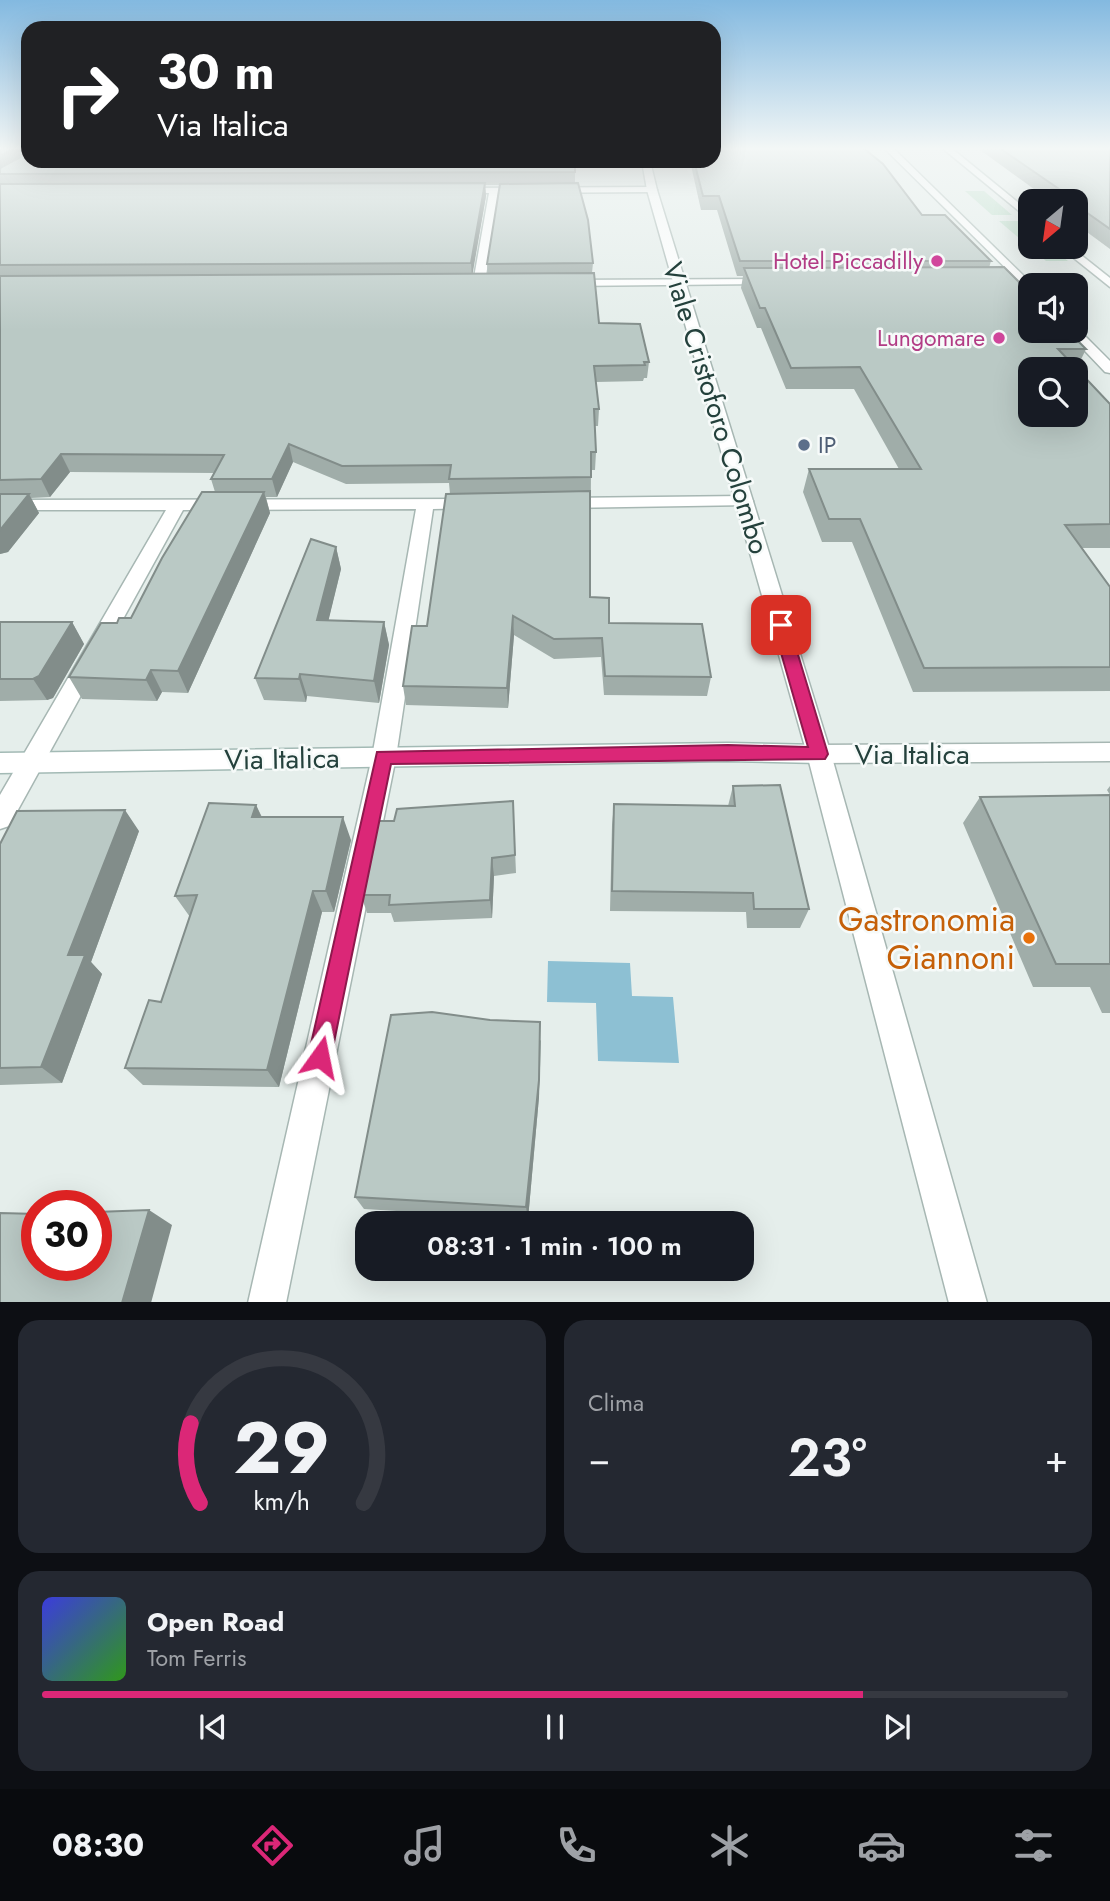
<!DOCTYPE html>
<html lang="it">
<meta charset="utf-8">
<style>
body{margin:0;font-family:Jost,sans-serif;background:#242831;color:#f1f3f6;height:100vh;display:flex;flex-direction:column;font-size:26px;white-space:nowrap}
*{box-sizing:border-box;margin:0}
p{font-size:23px;color:#9ea1a6}
.icon{flex:none;width:38px;height:38px;fill:none;stroke:currentColor;stroke-width:2;stroke-linecap:round;stroke-linejoin:round}
.map{position:relative;height:1302px;overflow:hidden}
.side{display:flex;flex-direction:column;gap:18px;padding:18px;background:#0d0f14;flex:1}
.side>*{flex:none}
.hud{position:absolute;left:21px;top:21px;width:700px;height:147px;border-radius:21px;box-shadow:0 7px 28px #0002;background:#202124;color:#fff;overflow:hidden}
.needle{width:46px;rotate:209deg}
.controls{position:absolute;left:1018px;top:189px;display:grid;gap:14px}
.controls a{display:grid;place-items:center;width:70px;height:70px;border-radius:14px;background:#171b24;box-shadow:0 7px 28px #0002;font-size:35px}
.speed{position:absolute;left:21px;top:1190px;display:flex;gap:14px;font-size:35px;font-weight:700;text-align:center}
.speed>*{display:grid;place-content:center;width:91px;height:91px;border-radius:50%;background:#171b24;box-shadow:0 7px 28px #0002;line-height:1}
.speed .limit{border:10px solid #d22;background:#fff;color:#111}
.pin{position:absolute;display:grid;place-items:center;width:60px;height:60px;color:#fff;margin:-30px;border-radius:14px;box-shadow:0 4px 10px #0006}
.me{position:absolute;width:77px;margin:-38px;rotate:12deg;stroke-linejoin:round;filter:drop-shadow(0 0 5px #0008)}
.turn{display:flex;align-items:center;gap:24px;height:147px;padding:0 21px;font-size:32px}
.turn .icon{width:91px;height:91px;stroke-width:2.5}
.turn b{display:block;font-size:49px;line-height:60px}
.big{font-size:52px;font-weight:600;line-height:1.1}
.side .card{flex:1;display:flex;flex-direction:column;justify-content:center;gap:10px;min-width:0;padding:0 24px;border-radius:21px;background:#242831}
.side .dial{align-items:center;gap:0}
.dial svg{height:182px;overflow:visible;fill:none;stroke:#363941;stroke-width:7;stroke-linecap:round;text-anchor:middle}
.dial text{fill:#f1f3f6;stroke:none}
.song{display:flex;align-items:center;gap:21px}
.cover{width:84px;height:84px;border-radius:10px;background:linear-gradient(135deg,hsl(240 70% 55%),hsl(110 70% 35%))}
.played{height:7px;border-radius:4px;background:linear-gradient(90deg,#db2777 80%,#363941 80%)}
.keys{display:flex;justify-content:space-around;direction:ltr}
.heat{display:flex;justify-content:space-between;align-items:center;font-size:38px;direction:ltr}
.side .tiles{flex:1;display:grid;gap:18px;grid-template-columns:1fr 1fr}
.card:last-child{grid-column:span 2}
.trip{position:absolute;left:355px;top:1211px;width:399px;height:70px;border-radius:21px;background:#171b24;box-shadow:0 7px 28px #0002;font-weight:600;line-height:70px;text-align:center}
.dock{display:flex;height:112px;justify-content:space-around;align-items:center;background:#090b0e;color:#9ea1a6}
.dock .icon{width:49px;height:49px}
.dock .active{color:#db2777}
.dock b{font-size:32px;color:#f1f3f6}
.map>svg:first-child{display:block}
</style>
<div class="map">
<svg width="1110" height="1303" viewBox="0 0 1110 1303">
<rect width="100%" height="100%" fill="#e5eeeb"/>
<g fill="#bedfcb">
<path d="M965,191H984L1012,215H992Z"/>
<path d="M999,221H1020L1031,230V247H1051L1068,261H1046Z"/>
</g>
<path fill="#8dc0d3" d="M548,961L630,963L632,996L673,997L679,1063L598,1061L596,1003L547,1002Z"/>
<g fill="none" stroke-linecap="round" stroke-linejoin="round">
<g stroke="#a7b7b3" stroke-width="3">
<g id="pedestrian">
<path d="M941,147H950L1031,213V221Z"/>
<path d="M1060,247H1071L1110,278V287Z"/>
</g>
</g>
<g stroke="#a7b7b3" stroke-width="3">
<g id="minor">
<path d="M883,147H892L1033,285L1031,293Z"/>
<path d="M652,187L657,190L655,192L498,193L485,283L479,286L473,283L489,193H458L453,190L455,188Z"/>
<path d="M768,279L772,280V284L566,286L560,283L566,280Z"/>
<path d="M1077,328L1110,361V373L1105,372L1066,331H1076Z"/>
<path d="M744,496L750,497L753,501L750,505L564,508L555,503L564,498Z"/>
<path d="M473,499L479,500L482,504L479,508L433,509L396,757L286,1303H248L372,757L416,509L183,510L9,826L0,829V795L166,510H0V500Z"/>
<path d="M1110,743V761L819,763L811,761L807,754L811,747L819,745Z"/>
</g>
</g>
<g stroke="#a7b7b3" stroke-width="3">
<path id="tertiary" d="M642,161H650L657,190L831,754L987,1303H949L807,754L647,190Z"/>
</g>
<g stroke="#a3bab5" stroke-width="3">
<path id="secondary" d="M728,743L819,745L827,747L831,754L827,761L819,763L728,761L0,773V753Z"/>
</g>
<use href="#pedestrian" fill="#fff" fill-rule="evenodd"/>
<use href="#minor" fill="#fff" fill-rule="evenodd"/>
<use href="#tertiary" fill="#fff" fill-rule="evenodd"/>
<use href="#secondary" fill="#fff" fill-rule="evenodd"/>
</g>
<g fill="#a0ada9" fill-rule="evenodd">
<path d="M0,147L575,161V183L593,263L592,273L599,323L649,362L647,378H644L643,381L596,382L599,409L598,426H595L596,452L595,470H591L590,597L609,623L711,677L707,696L604,695L601,657L554,659L514,635L508,708L406,705L403,686L427,626L450,494L449,483L346,484L293,462L277,497H266L270,513L188,693L162,692L157,701L82,699L69,677L117,623L131,618L215,492L211,479L215,473L70,472L50,497L31,498L39,513L8,552L0,554ZM485,185H500L487,264L488,274H472L486,196Z"/>
<path d="M976,147H1110V249L1076,224V201H1048L1049,200Z"/>
<path d="M690,161H714L922,215L991,261L989,268L1086,349L1077,368L1110,404V548H1082L1110,587V691L913,692L852,542H822L803,492L809,469H899L854,389H786L761,328H757L741,288L743,276H737L717,210H701Z"/>
<path d="M336,547L341,569L328,621L384,622L389,645L379,703L307,696L306,702L264,700L255,678Z"/>
<path d="M0,622H72L84,644L53,698L47,700L0,701Z"/>
<path d="M733,786L809,909L800,928H747L746,912L610,911L612,825L614,804L728,806Z"/>
<path d="M1110,786V1013H1102L1090,987H1033L963,823L980,797L1110,795L1107,790Z"/>
<path d="M513,801L516,873L494,876L492,918L394,922L391,913H367L361,895L394,821Z"/>
<path d="M256,805L262,817L351,840L334,912H322L279,1087L143,1085L125,1068L161,1002L190,917L175,896Z"/>
<path d="M139,831L91,962L102,974L62,1083L0,1085V844Z"/>
<path d="M541,1040L539,1097L528,1219L364,1209L355,1197Z"/>
</g>
<g fill="#828d8a">
<path d="M16,147H23L27,156L0,171V156Z"/>
<path d="M485,183L486,196L472,277L471,263Z"/>
<path d="M289,444L293,462L277,497L272,479Z"/>
<path d="M61,454L70,472L50,497L41,479Z"/>
<path d="M264,492L270,513L188,693L178,671Z"/>
<path d="M29,494L39,513L8,552L0,554V530Z"/>
<path d="M336,547L341,569L323,643L317,620Z"/>
<path d="M513,616L514,635L508,708L507,688Z"/>
<path d="M72,622L84,644L53,698L47,700L33,679Z"/>
<path d="M384,622L389,645L379,703L374,681Z"/>
<path d="M151,670L162,692L157,701L146,680Z"/>
<path d="M300,674L307,696L306,702L299,679Z"/>
<path d="M256,805L266,827L252,817Z"/>
<path d="M125,810L139,831L91,962L102,974L62,1083L41,1067L68,955Z"/>
<path d="M343,817L351,840L334,912L326,891Z"/>
<path d="M492,858L494,876L492,918L490,900Z"/>
<path d="M313,891L322,912L279,1087L267,1070Z"/>
<path d="M540,1022L539,1097L528,1219L526,1207Z"/>
<path d="M149,1210L172,1225L151,1303H122Z"/>
</g>
<g fill="#bac9c5" stroke="#828d8a" stroke-width="2" fill-rule="evenodd">
<path d="M0,147H16L0,156Z"/>
<path d="M714,147H862L883,164L922,215H945L991,261H740L719,196H703L694,161H714Z"/>
<path d="M998,147H1110V229L1076,205V201H1071L1053,189H1059Z"/>
<path d="M28,151V161H575V172L0,174V168L28,153Z"/>
<path d="M485,183L471,263L0,265V184Z"/>
<path d="M578,183L588,220L593,263L487,264L500,184Z"/>
<path d="M1004,267L1031,294V331H1068L1086,349H1058L1110,404V524L1065,525L1110,587V667L924,668L860,519H829L809,469H921L860,367L791,368L765,308H760L744,268ZM1031,369H1076V415H1031Z"/>
<path d="M594,273L599,323L640,324L649,362H644L645,365L594,366L599,409H594L596,452H591V477L449,479L451,465L342,466L289,444L272,479H211L224,455L61,454L41,479L0,480V276Z"/>
<path d="M590,491V597L609,598V623L702,624L711,677L605,676L602,638L554,639L513,616L507,688L403,686L412,626H427L446,494Z"/>
<path d="M202,492H264L178,671L151,670L146,680L69,677L101,623H117L119,618H131L162,558Z"/>
<path d="M0,494H29L0,530Z"/>
<path d="M311,539L336,547L317,620L384,622L374,681L300,674L299,679L255,678Z"/>
<path d="M0,622H72L39,676L33,679H0Z"/>
<path d="M780,785L809,909H754L753,893L612,891L614,804L735,806L733,786Z"/>
<path d="M1110,795V964H1056L980,797Z"/>
<path d="M513,801L515,855L492,858L490,900L389,905L390,895H361L377,821H394L397,809Z"/>
<path d="M209,803L256,805L252,817H343L326,891H313L267,1070L125,1068L149,1000L161,1002L197,895L175,896Z"/>
<path d="M125,810L68,955H85L41,1067L0,1068V844L17,811Z"/>
<path d="M432,1012L490,1020L540,1022L539,1080L526,1207L355,1197L391,1015Z"/>
<path d="M149,1210L122,1303H0V1213L37,1214V1265H96V1212Z"/>
</g>
<linearGradient id="sky" x2="0" y2="1"><stop stop-color="#83b9e0"/><stop offset="0.45" stop-color="#f3f7f6"/><stop offset="1" stop-color="#f3f7f6" stop-opacity="0"/></linearGradient>
<rect width="1110" height="330" fill="url(#sky)"/>
<path fill="#db2777" stroke="#8e194d" stroke-width="2" d="M781,620L789,625L828,754L825,759L391,764L331,1057L328,1065L320,1069L311,1065L308,1057L377,752L728,745L808,747L773,625Z"/>
<g fill="#d1479c" stroke="#f6faf9" stroke-width="2.5">
<circle cx="937" cy="261" r="7"/>
<circle cx="999" cy="338" r="7"/>
</g>
<circle fill="#5c6f8a" stroke="#f6faf9" stroke-width="2.5" cx="804" cy="445" r="7"/>
<circle fill="#e8710a" stroke="#f6faf9" stroke-width="2.5" cx="1029" cy="938" r="7"/>
<g text-anchor="middle" dominant-baseline="central" stroke-width="5" stroke-linejoin="round" paint-order="stroke">
<g font-size="23" fill="#b23c85" stroke="#f6faf9" text-anchor="end">
<text x="923" y="261">Hotel Piccadilly</text>
<text x="985" y="338">Lungomare</text>
</g>
<g font-size="23" fill="#4e5e75" stroke="#f6faf9" text-anchor="start">
<text x="818" y="445">IP</text>
</g>
<g font-size="28" fill="#24413c" stroke="#f6faf9">
<text transform="translate(716 408) rotate(73)">Viale Cristoforo Colombo</text>
<text x="912" y="754">Via Italica</text>
<text transform="translate(282 759) rotate(-1)">Via Italica</text>
</g>
<g font-size="33" fill="#c56008" stroke="#f6faf9" text-anchor="end">
<text x="1015" y="919">Gastronomia<tspan x="1015" dy="38">Giannoni</tspan></text>
</g>
</g>
</svg>
<div class="controls">
<a><svg class="needle" viewBox="-14 -14 28 28"><path d="M0-13l5 13h-10z" fill="#e53935"/><path d="M0 13l5-13h-10z" fill="#9ea1a6"/></svg></a>
<a><svg class="icon" aria-label="sound" viewBox="0 0 24 24"><path d="M4 9h4l5-4v14l-5-4H4zM17 9q2 3 0 6"/></svg></a>
<a><svg class="icon" aria-label="search" viewBox="0 0 24 24"><circle cx="10" cy="10" r="6"/><path d="M15 15l6 6"/></svg></a>
</div>
<div class="speed"><div class="limit">30</div></div>
<div class="pin" style="left:781px;top:625px;background:#d93025"><svg class="icon" aria-label="arrive" viewBox="0 0 24 24"><path d="M6 21V4h12l-3 4 3 4H6"/></svg></div>
<svg class="me" style="left:320px;top:1057px" viewBox="-20 -20 40 40"><path d="M0-17L14 15 0 8-14 15z" fill="#db2777" stroke="#fff" stroke-width="4"/></svg>
<div class="trip">08:31 · 1 min · 100 m</div>
<div class="hud">
<div class="turn"><svg class="icon" aria-label="right" viewBox="0 0 24 24"><path d="M7 20v-9h11M14 6l5 5-5 5"/></svg><div><b>30 m</b>Via Italica</div></div>
</div>
</div>
<section class="side">
<div class="tiles">
<div class="card dial"><svg viewBox="0 0 100 80">
<path d="M14 69A42 42 0 1 1 86 69"/>
<path d="M14 69A42 42 0 0 1 10 34" stroke="#db2777"/>
<text x="50" y="56" font-size="32" font-weight="700">29</text>
<text x="50" y="72" font-size="11">km/h</text>
</svg></div>
<div class="card"><p>Clima</p>
<div class="heat"><a>−</a><b class="big">23°</b><a>+</a></div>
</div>
<div class="card">
<div class="song"><i class="cover"></i><div><b>Open Road</b><p>Tom Ferris</p></div></div>
<div class="played"></div>
<div class="keys"><svg class="icon" aria-label="previous" viewBox="0 0 24 24"><path d="M18 5L8 12l10 7zM5 5v14"/></svg><svg class="icon" aria-label="pause" viewBox="0 0 24 24"><path d="M8 5v14M16 5v14"/></svg><svg class="icon" aria-label="next" viewBox="0 0 24 24"><path d="M6 5l10 7-10 7zM19 5v14"/></svg></div>
</div>
</div>
</section>
<nav class="dock">
<b>08:30</b>
<svg class="icon active" aria-label="directions" viewBox="0 0 24 24"><path d="M12 3l9 9-9 9-9-9zM9 14v-3h6M13 9l2 2-2 2"/></svg>
<svg class="icon" aria-label="music" viewBox="0 0 24 24"><path d="M9 18V5l10-2v13"/><circle cx="6" cy="18" r="3"/><circle cx="16" cy="16" r="3"/></svg>
<svg class="icon" aria-label="phone" viewBox="0 0 24 24"><path d="M5 4h4l2 5-3 2q2 4 5 5l2-3 5 2v4C11 20 4 13 5 4z"/></svg>
<svg class="icon" aria-label="climate" viewBox="0 0 24 24"><path d="M12 3v18M4 7l16 10M4 17L20 7"/></svg>
<svg class="icon" aria-label="car" viewBox="0 0 24 24"><path d="M5 17H2v-5l4-1 3-4h7l3 4 3 1v5h-3M9 17h6M6 11h13"/><circle cx="7" cy="17" r="2"/><circle cx="17" cy="17" r="2"/></svg>
<svg class="icon" aria-label="filters" viewBox="0 0 24 24"><path d="M4 7h16M4 17h16"/><circle cx="9" cy="7" r="2"/><circle cx="15" cy="17" r="2"/></svg>
</nav>
